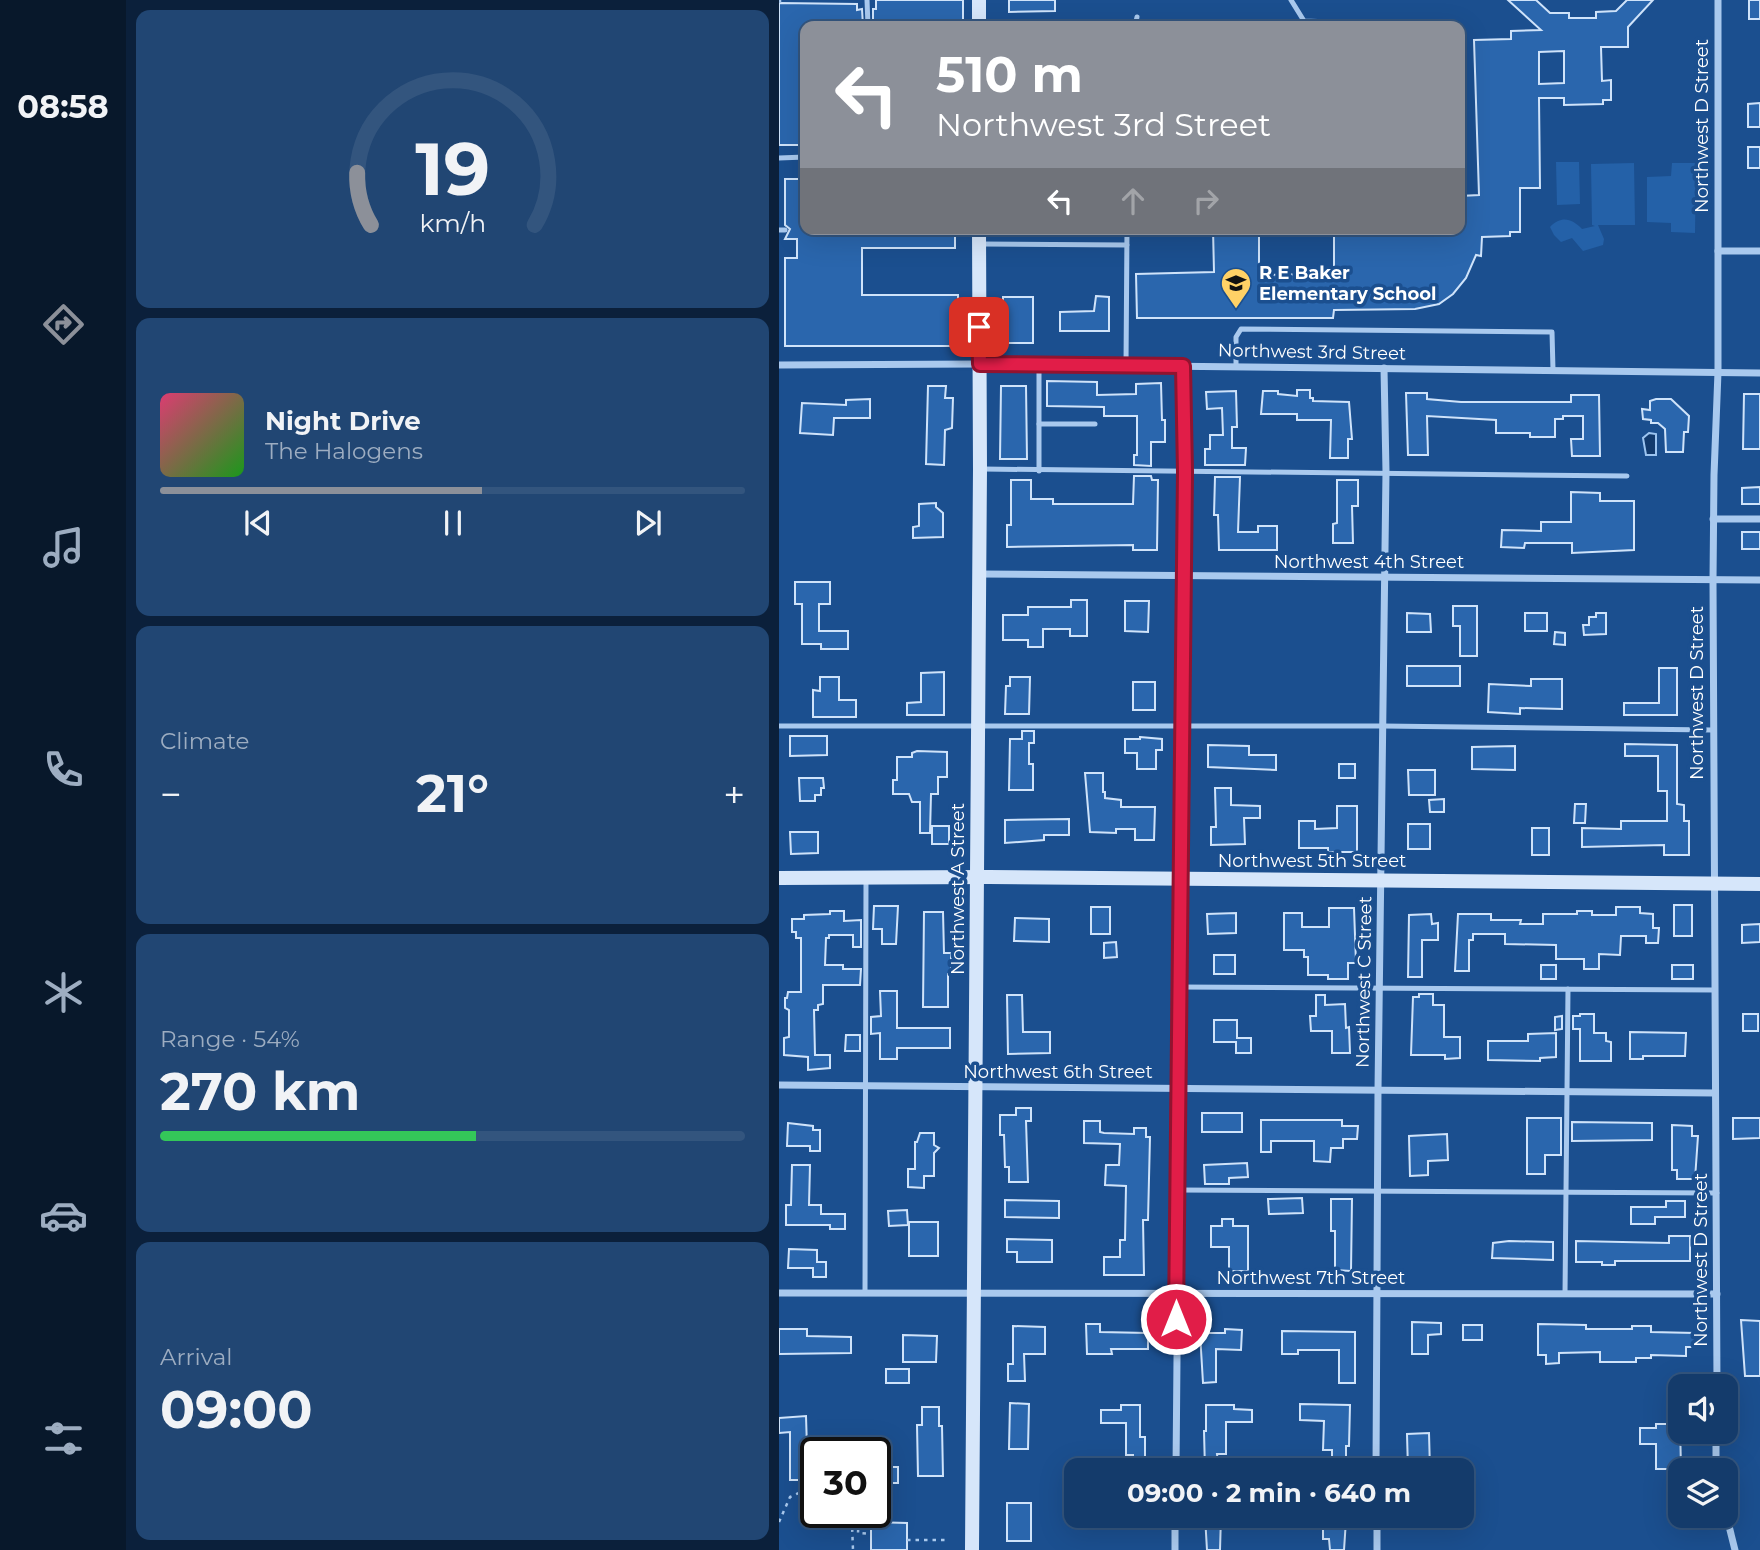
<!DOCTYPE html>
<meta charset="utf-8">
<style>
body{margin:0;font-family:Montserrat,sans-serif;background:#214673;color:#f1f3f6;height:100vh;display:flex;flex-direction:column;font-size:26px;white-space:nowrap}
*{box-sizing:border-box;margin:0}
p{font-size:23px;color:#9dadc1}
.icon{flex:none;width:38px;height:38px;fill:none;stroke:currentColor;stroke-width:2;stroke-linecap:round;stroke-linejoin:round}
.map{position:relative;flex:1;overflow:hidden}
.sheet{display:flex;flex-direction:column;gap:10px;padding:10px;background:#0b203b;width:653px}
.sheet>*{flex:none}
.banner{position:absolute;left:21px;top:21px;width:665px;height:214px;border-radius:14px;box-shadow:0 7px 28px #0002,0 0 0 2px #33557e;background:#8c9099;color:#fff;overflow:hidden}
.buttons{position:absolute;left:889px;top:1374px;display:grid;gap:14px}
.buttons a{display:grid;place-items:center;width:70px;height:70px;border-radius:14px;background:#143b6b;box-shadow:0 7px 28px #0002,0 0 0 2px #33557e;font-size:35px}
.speed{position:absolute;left:21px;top:1437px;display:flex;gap:14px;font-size:35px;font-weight:700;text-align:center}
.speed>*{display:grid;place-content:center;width:91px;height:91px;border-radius:50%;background:#143b6b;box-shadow:0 7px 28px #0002,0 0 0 2px #33557e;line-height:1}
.speed .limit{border:4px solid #111;border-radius:10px;background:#fff;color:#111}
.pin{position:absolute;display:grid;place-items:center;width:60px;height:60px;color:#fff;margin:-30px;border-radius:14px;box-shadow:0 4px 10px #0006}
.me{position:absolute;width:77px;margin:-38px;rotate:0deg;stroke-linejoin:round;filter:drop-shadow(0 0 5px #0008)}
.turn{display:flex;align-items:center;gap:24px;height:147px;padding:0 21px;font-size:32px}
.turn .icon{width:91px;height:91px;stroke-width:2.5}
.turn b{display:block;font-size:49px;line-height:60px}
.lanes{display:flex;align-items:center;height:66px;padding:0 21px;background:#0003;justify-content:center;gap:35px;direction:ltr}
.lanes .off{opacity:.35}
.big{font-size:52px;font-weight:700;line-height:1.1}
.sheet .widget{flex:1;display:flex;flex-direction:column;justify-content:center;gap:10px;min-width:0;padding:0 24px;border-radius:14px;background:#214673}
.sheet .dial{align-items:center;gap:0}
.dial svg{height:182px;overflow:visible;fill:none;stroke:#33557e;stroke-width:7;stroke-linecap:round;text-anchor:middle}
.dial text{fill:#f1f3f6;stroke:none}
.song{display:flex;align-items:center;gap:21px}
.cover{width:84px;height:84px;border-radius:10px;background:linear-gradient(135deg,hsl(340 70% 55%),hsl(120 70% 35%))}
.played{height:7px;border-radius:4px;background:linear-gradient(90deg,#8c9099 55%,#33557e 55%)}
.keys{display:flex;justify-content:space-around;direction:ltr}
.heat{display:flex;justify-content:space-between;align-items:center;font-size:38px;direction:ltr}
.charge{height:10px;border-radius:5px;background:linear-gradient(90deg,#34c759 54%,#33557e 0)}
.trip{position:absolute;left:285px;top:1458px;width:410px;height:70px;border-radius:14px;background:#143b6b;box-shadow:0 7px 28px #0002,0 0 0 2px #33557e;font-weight:700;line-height:70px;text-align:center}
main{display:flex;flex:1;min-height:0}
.menu{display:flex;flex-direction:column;width:126px;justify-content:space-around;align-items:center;background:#08182b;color:#9dadc1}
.menu .icon{width:49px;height:49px}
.menu .selected{color:#8c9099}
.menu b{font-size:32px;color:#f1f3f6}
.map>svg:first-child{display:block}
</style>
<main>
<nav class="menu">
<b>08:58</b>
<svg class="icon selected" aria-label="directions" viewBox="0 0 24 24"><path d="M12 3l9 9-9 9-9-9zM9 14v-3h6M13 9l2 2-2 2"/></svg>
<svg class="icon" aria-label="music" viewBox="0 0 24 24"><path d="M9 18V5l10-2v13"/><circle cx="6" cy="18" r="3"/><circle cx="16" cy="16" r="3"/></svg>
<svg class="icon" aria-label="phone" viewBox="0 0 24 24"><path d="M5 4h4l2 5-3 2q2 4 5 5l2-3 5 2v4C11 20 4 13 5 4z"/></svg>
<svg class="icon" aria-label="climate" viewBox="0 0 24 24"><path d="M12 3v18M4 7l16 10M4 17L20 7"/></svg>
<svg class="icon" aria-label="car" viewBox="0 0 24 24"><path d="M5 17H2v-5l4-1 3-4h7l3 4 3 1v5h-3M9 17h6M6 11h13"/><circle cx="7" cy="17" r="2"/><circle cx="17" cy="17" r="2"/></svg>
<svg class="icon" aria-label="filters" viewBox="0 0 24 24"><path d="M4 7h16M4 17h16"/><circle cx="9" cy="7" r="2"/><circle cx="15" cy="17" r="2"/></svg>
</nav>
<section class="sheet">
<div class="widget dial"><svg viewBox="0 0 100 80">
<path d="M14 69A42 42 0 1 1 86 69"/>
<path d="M14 69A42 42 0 0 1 8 46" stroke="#8c9099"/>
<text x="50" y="56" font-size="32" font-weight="700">19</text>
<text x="50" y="72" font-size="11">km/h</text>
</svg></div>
<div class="widget">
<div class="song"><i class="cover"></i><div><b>Night Drive</b><p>The Halogens</p></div></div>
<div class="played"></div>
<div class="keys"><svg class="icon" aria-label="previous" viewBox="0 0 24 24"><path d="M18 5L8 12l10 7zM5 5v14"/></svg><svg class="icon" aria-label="pause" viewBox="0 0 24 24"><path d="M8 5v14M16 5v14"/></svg><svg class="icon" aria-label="next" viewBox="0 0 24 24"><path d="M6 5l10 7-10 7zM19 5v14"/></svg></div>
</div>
<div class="widget"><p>Climate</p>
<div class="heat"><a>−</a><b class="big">21°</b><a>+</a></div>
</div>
<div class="widget"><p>Range · 54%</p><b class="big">270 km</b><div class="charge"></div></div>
<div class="widget"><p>Arrival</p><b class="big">09:00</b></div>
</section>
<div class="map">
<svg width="982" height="1550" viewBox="0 0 982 1550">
<rect width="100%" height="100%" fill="#1b4f8f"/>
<g fill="#2461a8">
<path d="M777,162H800L801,204L778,205Z"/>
<path d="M855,163L856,225H819L825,239L824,245L804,251L793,238L782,242L775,235L771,227C783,215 793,219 803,229L816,226L813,225L812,164Z"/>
<path d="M893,163H917L916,233L892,232V223L868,222V177L892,176Z"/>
</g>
<path fill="#123a6d" stroke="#9cc4f0" stroke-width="2" d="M870,433L877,434V455H867L864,438Z"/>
<g fill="#2a66ad" stroke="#cfe3fa" stroke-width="2" fill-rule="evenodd">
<path d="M97,0H184V26H94V9H97Z"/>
<path d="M230,0H276V11L230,12Z"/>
<path d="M729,0H757L771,13H790V18H817V12L837,11L848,0H874L849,27V47H822L823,81L832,80V100H824V104L785,105V98H760L761,188H741V232H731V236L703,237L702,256L697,255L687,278L674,294L660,304L636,309L555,310L554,318H358L357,274L435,272L434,229H480V275L555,274V233H563L564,229H681V196L700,195L695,40L732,39V31L762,30ZM785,51V83L760,84V52Z"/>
<rect x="970" y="0" width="11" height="19"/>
<path d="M0,3L78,4V10L83,9L84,26H26V145H0Z"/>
<path d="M981,103V127H969V104Z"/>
<rect x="969" y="147" width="12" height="21"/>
<path d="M6,179H26V229H171L172,234L176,236V248H83V295H179L180,346H6V258H18V239H6L11,229L6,225Z"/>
<path d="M317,296L330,297V331H281V312L315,311Z"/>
<rect x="224" y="297" width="30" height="46"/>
<path d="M268,381L318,382V395L357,394V384L382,383L383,420H386V442H372V466L355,465V455H358V416H325V407L268,406Z"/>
<path d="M149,386H167L166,398H174L173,428L166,430L165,465L147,464Z"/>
<path d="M222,386H247L248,459H221Z"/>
<path d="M518,390H531V398H534V401L570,402L573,439H569V458H551L552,420H518V414H482L484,391H499V394L518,396Z"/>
<path d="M457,391L458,427H453V448H467L466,465H426V449H431V435H444L443,408L428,409L427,392Z"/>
<path d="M627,393H648V399L682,402H792V395H820L821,456H793L792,439H804V416H784V419H776V437H751V433H717V420L648,416L649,455H629Z"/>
<path d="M965,394H981V449H964Z"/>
<path d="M91,399V418H55L54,435L21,433L23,403L67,405V400Z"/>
<path d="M877,399H892L910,416L909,432H905L904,452H887L886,429L879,423H872V420L864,419L863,409L871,410V401Z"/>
<path d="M355,476H372L373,480H379L378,550H354V545L228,547V525H232V480H252V499H274V504H354Z"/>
<path d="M436,477H461L459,532H479V526H498V550H440L439,515H435Z"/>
<path d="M558,480H579V506H573L574,543H554V524L558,523Z"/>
<path d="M981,487V504H963V488Z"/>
<path d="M792,492L821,493V501H855V550L793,553V543H746L745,548L722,547L723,530L762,531V522H792Z"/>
<path d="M157,503V507L164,513V537L134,538V527L140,526V504Z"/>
<rect x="963" y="532" width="18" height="17"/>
<path d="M16,582H51V604H40V631H69V649H42V644H23V604H16Z"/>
<path d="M292,600H308V636H291V629H264V647H249V640H224V615H249V607H292Z"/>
<path d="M346,601H370L369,632L346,631Z"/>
<path d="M674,606H698V656H681V626H674Z"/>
<path d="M628,613L651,614L652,632H628Z"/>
<rect x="746" y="613" width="22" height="18"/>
<path d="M817,613H827V634L805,635L804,625H810V617H817Z"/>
<path d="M776,632L786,633V645L775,644Z"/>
<rect x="628" y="666" width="53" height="20"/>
<path d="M880,668H898V715H845V703H880Z"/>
<path d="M165,672V715H128V703L142,702V673Z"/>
<path d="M41,677H60V700H77V717H34V690L41,691Z"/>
<path d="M231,677H251L250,714H226L227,686H231Z"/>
<path d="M752,679H783V709L741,708V714L709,712L710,684L752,686Z"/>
<rect x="354" y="682" width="22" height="28"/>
<path d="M243,731H255V743H250V764H254V790H230L231,739H243Z"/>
<path d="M11,736H48V755L11,756Z"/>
<path d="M361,737L383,739V750H377V769H358V753H346V739H361Z"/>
<path d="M846,744L898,745V804L905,805V821H910V855H885V845L803,847V828L842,829V821H888V791H879V756H846Z"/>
<path d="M429,745L470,746V755H497V770L429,767Z"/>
<path d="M736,746V770L693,769V747Z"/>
<path d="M138,751L168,752V777H159V794H152L151,833H141V802H133L130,794H114V780H118V757H133V753Z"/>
<rect x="560" y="764" width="16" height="14"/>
<path d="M629,770H656V795H630Z"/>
<path d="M306,773H324V792H326V798L342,800V807H376L375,840H356V829H337V833L311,832Z"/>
<path d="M20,778H44L45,788H42V795H36V801H21Z"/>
<path d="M436,788H452V805L481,806V818H465L466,844L432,845V827H437Z"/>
<path d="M665,799V812H651L650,800Z"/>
<path d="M796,804H807L806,823H795Z"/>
<path d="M558,806H578V852H549V848H520V821H536V829L558,828Z"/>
<path d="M290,819V835H265V840L226,843V820Z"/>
<rect x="629" y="824" width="22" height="25"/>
<rect x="153" y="826" width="17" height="18"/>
<rect x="753" y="828" width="17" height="27"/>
<path d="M11,832H39V853L12,854Z"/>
<rect x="895" y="905" width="18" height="31"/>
<path d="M95,906H119L117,944H103V929H94Z"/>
<rect x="312" y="907" width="19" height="27"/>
<path d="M837,907H861V913L874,914V928H880L879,943H867V936H842L841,955L820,954V969H805V959H777V945L726,944V934H694V940H690V971H676L679,914H712V920H742L741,924H764V914H798V911H813V915H837Z"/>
<path d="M550,908H575L577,963H569V979H549V975H529V957H525V950H505V913H523V927H550Z"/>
<path d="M51,911H65V921L82,920V947H74V935H50V938H47L46,965H64V969H82L81,985H44V1004L39,1005V1010H35L36,1055H51V1068L29,1070V1057L5,1055V1038L10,1037V1010L6,1008V998H8L9,992H22V938H17V932H13V919H25V915L51,914Z"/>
<path d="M145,912H164L165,953H172V974H169V1007H144Z"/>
<path d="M457,913V933L429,934L428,914Z"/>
<path d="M652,914L653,924L659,923V940H643V977H629L630,915Z"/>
<path d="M236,918L270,919V942L235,941Z"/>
<path d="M981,924V942L963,943V925Z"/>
<path d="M337,942L338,957L325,958V943Z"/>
<rect x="435" y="955" width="21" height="19"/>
<rect x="762" y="965" width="15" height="14"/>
<rect x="893" y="965" width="21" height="14"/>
<path d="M101,991H118V1028H171V1048H118V1059H101V1033L92,1034V1017L102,1016Z"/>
<path d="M640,994H654V1005H665V1037H681V1058L666,1059V1055H632L634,997H640Z"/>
<path d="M228,995H243L244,1032H271V1053L229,1054Z"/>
<path d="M537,995H546V1005L566,1004L567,1028L570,1027L571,1053H553V1031H532L531,1016H537Z"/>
<path d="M801,1014H815V1033H827V1041L832,1042V1061H801V1029H794V1016H801Z"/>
<rect x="964" y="1014" width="15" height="17"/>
<path d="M783,1016V1029L776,1030V1017Z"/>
<path d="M435,1020H458V1038H472V1053H457V1042H435Z"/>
<path d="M851,1032L907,1033L906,1056H864V1059H851Z"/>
<path d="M777,1033V1057L761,1058V1061L709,1060V1041H749V1034Z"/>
<path d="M67,1035H81V1051H66Z"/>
<path d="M237,1108H252V1121H247L249,1182H230V1167H226L225,1135H221V1115H237Z"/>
<rect x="423" y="1113" width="40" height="19"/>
<path d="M748,1118H782V1155H766V1174H748Z"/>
<path d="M954,1118H981V1138L954,1139Z"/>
<path d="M482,1120H563V1126H579L578,1139H564V1148H552L551,1162L535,1161V1141H492V1152H482Z"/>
<path d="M305,1121H321V1132L325,1133L355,1134V1128H367V1137H371L369,1220H364L365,1275H325V1257H341V1240H346L347,1186L326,1185L327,1165H340L341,1144L305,1143Z"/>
<path d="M793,1122L873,1123V1140L793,1141Z"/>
<path d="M9,1123L34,1126V1130H41V1151H31V1146H8Z"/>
<path d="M893,1125L913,1126V1136H919L916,1179H898V1170H893Z"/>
<path d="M141,1133H155V1145L160,1148L155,1153V1176H145V1188L129,1187V1169H136V1142H138Z"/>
<path d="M668,1134L669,1160L649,1161V1175L631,1176L630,1136Z"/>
<path d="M468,1163L469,1177L450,1178V1184H426L425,1165Z"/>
<path d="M13,1165H31L30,1205H42V1214H66V1229H51V1225H7V1205H12Z"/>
<path d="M523,1198L524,1213L490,1214L489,1199Z"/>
<path d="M552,1199H573L572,1271L556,1270V1231H552Z"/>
<path d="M226,1200L280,1201V1218L226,1217Z"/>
<path d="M887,1201H906V1217H876V1224H852V1207H887Z"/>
<path d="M128,1210L129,1225L110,1226L109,1211Z"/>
<path d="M443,1219H454V1226H469V1271H450V1247H432V1226H443Z"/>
<rect x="130" y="1222" width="29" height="34"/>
<path d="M890,1236H911V1261H836V1265H823V1262H797V1241L890,1243Z"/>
<path d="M228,1239L273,1240V1262H238V1252H228Z"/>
<path d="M730,1241L774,1242V1260L713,1258L714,1243Z"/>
<path d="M10,1249L38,1250V1262H47V1277H34V1268H9Z"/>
<path d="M962,1320L981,1321V1376H966Z"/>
<path d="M633,1322L662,1323V1334L649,1335V1354H633Z"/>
<path d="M307,1324H321V1332L369,1333V1349H332L333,1354H308Z"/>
<path d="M759,1324L807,1325V1329H853V1326H872V1332L916,1333V1347H907V1356L872,1355V1358H857V1362H821V1352L780,1353V1363L767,1364V1355H759Z"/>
<rect x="684" y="1325" width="19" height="15"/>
<path d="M234,1326L266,1327V1354H245L246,1381H229V1364H234Z"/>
<path d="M0,1329H28V1336L72,1337V1353L0,1354Z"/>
<path d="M446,1329L463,1330L462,1350L437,1349V1382L424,1383L421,1333H446Z"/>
<path d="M503,1331L576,1332V1383H560V1350H519V1354H503Z"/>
<path d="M124,1335L158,1336L157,1362H124Z"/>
<rect x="107" y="1369" width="23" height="14"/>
<path d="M231,1403L250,1404L249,1449H230Z"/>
<path d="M521,1404L571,1405L570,1446H567V1470H553V1450H544L545,1421L521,1420Z"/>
<path d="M342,1405H361V1437H366V1470H354V1455H347V1423H322V1410H342Z"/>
<path d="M427,1405H455V1409L473,1410V1422H447V1454H438L440,1470H426L425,1431H427Z"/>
<path d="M143,1407H160V1426H163L164,1476H139L138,1425H143Z"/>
<path d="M27,1416L28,1448H33V1480H11V1432L0,1433V1418Z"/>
<path d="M877,1424H901L902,1469H877V1444H861V1428H877Z"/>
<path d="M650,1433L651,1470H629L628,1434Z"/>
<rect x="97" y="1467" width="22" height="16"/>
<rect x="228" y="1503" width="24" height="38"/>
<path d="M426,1516H442L441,1550H428Z"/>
<path d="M555,1520H567L565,1550H551L550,1539H544V1526H555Z"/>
<path d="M92,1522L128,1523V1550H92Z"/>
</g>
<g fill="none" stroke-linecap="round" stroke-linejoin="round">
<g stroke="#a9c9ee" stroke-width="2.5" stroke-dasharray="3.5 5" stroke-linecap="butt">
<path d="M1,0V3"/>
<path d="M69,1512L73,1524L74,1550"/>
<path d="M80,1512L79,1533L92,1534"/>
<path d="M0,1522L11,1497L22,1492L37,1490"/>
<path d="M128,1540H167"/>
</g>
<g stroke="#a9c9ee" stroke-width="5">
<path d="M88,0L89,26"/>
<path d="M512,0L525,21L663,26"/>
<path d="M356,26L358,17"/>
<path d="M0,158L26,157"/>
<path d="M0,230H6"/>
<path d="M176,231H200"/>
<path d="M203,244L348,245"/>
<path d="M347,366L348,229"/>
<path d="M457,367V337L462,329L773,332L774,370"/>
<path d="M260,424H316"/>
<path d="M204,469L848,476"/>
<path d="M260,471V365"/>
<path d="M0,726H604L934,730"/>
<path d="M400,987L936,990"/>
<path d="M399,1190L938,1193"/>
<path d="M86,1293L87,880"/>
<path d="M786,1294L789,989"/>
</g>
<g stroke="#a9c9ee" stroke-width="7">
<path d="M939,251H982"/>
<path d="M0,365L201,364L982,373"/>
<path d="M934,519H982"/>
<path d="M200,574L982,580"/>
<path d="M0,1085L936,1093"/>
<path d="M0,1293L938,1294"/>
<path d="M938,1386L934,580L935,475L939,372V0"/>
<path d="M397,1470L406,472L404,366"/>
<path d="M597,1470L599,1090L607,472L605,368"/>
<path d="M937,1470V1432"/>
<path d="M947,1514L956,1550"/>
<path d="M598,1516V1550"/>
<path d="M396,1550V1516"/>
</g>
<g stroke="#d6e6fa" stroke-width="14">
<path d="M200,26V0"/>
<path d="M0,878L210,877L982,884"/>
<path d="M193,1550L201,469L200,229"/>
</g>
</g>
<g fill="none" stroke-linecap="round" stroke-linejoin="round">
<g stroke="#92132f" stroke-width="18">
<path id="route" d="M200,327L201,364L404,366L406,472L397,1319"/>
</g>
<use href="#route" stroke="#e11d48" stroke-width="12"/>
</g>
<defs>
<g id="school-pin" transform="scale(1.575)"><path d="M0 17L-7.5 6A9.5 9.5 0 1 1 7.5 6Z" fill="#ffd166" stroke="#1b4f8f"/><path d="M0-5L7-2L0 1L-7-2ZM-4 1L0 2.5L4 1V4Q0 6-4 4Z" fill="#111"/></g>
</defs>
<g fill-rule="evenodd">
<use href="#school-pin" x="457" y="283"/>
</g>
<g text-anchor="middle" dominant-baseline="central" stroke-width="7" stroke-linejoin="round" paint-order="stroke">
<g font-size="18" fill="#fff" stroke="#1b4f8f">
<text transform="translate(923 126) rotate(-90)">Northwest D Street</text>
<text transform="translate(533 352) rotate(1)">Northwest 3rd Street</text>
<text x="590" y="562">Northwest 4th Street</text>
<text transform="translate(918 693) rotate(-90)">Northwest D Street</text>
<text x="533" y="861">Northwest 5th Street</text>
<text transform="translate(179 889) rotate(-90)">Northwest A Street</text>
<text transform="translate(585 982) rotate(-89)">Northwest C Street</text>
<text x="279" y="1072">Northwest 6th Street</text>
<text transform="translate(922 1260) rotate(-90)">Northwest D Street</text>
<text x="532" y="1278">Northwest 7th Street</text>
</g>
<g font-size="18" font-weight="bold" fill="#fff" stroke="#1b4f8f" text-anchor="start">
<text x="480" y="273">R E Baker<tspan x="480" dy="21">Elementary School</tspan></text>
</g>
</g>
</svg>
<div class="buttons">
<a><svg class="icon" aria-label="sound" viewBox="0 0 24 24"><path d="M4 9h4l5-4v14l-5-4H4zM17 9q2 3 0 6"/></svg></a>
<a><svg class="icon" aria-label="layers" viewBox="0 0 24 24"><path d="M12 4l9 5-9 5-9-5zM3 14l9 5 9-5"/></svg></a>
</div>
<div class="speed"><div class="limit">30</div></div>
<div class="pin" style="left:200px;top:327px;background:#d93025"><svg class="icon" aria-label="arrive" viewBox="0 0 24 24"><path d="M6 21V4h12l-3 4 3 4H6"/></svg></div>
<svg class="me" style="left:397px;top:1319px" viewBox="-20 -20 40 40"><circle r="17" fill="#e11d48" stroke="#fff" stroke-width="3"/><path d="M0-11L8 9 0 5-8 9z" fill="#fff"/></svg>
<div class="trip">09:00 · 2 min · 640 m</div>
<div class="banner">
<div class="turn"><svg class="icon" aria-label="left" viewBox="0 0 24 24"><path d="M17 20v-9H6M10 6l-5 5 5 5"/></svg><div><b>510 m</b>Northwest 3rd Street</div></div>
<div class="lanes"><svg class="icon" aria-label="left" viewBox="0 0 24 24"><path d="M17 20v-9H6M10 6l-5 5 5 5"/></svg><svg class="icon off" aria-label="ahead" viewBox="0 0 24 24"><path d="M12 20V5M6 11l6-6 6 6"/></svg><svg class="icon off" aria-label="right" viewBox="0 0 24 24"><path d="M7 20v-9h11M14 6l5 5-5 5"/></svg></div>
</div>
</div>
</main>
